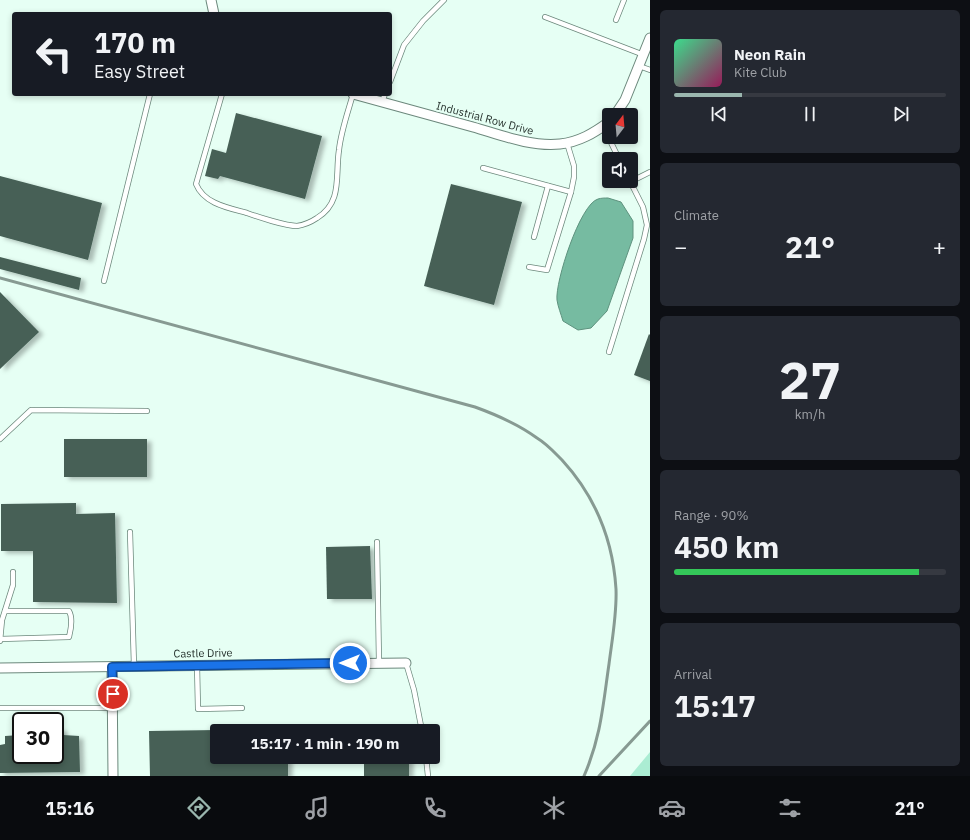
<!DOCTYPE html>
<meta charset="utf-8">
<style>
body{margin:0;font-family:"IBM Plex Sans",sans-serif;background:#242831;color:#f1f3f6;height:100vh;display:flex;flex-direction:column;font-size:15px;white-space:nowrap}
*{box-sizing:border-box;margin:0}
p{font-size:13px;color:#9ea1a6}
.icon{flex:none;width:22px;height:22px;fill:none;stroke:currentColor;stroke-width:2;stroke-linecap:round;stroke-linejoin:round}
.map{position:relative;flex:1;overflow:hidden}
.drawer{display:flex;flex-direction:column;gap:10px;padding:10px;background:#0d0f14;width:320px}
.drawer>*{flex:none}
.top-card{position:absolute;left:12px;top:12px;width:380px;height:84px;border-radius:4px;box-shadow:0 2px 6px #0003;background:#171b24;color:#f1f3f6;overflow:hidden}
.needle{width:26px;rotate:16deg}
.controls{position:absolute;left:602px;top:108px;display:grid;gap:8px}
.controls a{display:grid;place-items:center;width:36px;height:36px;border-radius:4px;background:#171b24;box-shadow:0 2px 6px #0003;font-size:20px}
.speed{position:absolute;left:12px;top:712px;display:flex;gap:8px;font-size:20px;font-weight:700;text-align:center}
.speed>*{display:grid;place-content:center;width:52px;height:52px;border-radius:50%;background:#171b24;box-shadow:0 2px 6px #0003;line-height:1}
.speed .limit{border:2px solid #111;border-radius:6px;background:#fff;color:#111}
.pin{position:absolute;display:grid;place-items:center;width:34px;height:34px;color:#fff;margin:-17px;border:2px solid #fff;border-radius:50%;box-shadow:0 1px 4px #0007}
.me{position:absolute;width:44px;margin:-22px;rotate:270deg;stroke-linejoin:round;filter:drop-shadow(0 0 3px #0008)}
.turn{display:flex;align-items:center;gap:14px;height:84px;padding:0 16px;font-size:18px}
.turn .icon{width:52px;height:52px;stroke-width:2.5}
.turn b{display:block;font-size:28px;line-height:34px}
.big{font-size:30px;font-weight:800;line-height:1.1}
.drawer .widget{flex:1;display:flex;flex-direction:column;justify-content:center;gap:6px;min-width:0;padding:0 14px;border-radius:6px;background:#242831}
.drawer .dial{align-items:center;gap:0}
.dial b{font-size:52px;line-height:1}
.song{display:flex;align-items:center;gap:12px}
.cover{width:48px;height:48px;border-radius:6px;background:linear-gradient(135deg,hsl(150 70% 55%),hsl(330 70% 35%))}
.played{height:4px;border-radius:2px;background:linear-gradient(90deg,#9ab6ae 25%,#363941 25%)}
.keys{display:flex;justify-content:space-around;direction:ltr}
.heat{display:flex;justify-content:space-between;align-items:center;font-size:22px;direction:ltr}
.charge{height:6px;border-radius:3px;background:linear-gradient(90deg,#34c759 90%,#363941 0)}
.trip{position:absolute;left:210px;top:724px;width:230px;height:40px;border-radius:4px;background:#171b24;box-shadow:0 2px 6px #0003;font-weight:800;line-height:40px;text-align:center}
.tabs{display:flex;height:64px;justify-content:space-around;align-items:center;background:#090b0e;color:#9ea1a6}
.tabs .icon{width:28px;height:28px}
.tabs .active{color:#9ab6ae}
.tabs b{font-size:18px;color:#f1f3f6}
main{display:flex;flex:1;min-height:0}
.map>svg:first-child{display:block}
</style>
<main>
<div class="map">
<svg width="650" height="776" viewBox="0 0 650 776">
<defs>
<filter id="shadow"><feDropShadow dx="4.5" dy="2.5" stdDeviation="2" flood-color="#0004"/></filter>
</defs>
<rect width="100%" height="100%" fill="#e6fff4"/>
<path fill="#abedd3" d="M650,752V776H630Z"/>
<path fill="#76bba1" stroke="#5e927e" d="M608,198L621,202L633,221V238L607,311L591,328L578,330L563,321C561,314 558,307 557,300C555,282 580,204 598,199C601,198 605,198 608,198Z"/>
<g fill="#466056" filter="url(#shadow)">
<path d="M236,113L322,136L305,199L220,176L218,179L205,176L212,149L226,153Z"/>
<path d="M0,176L102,203L88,260L0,236Z"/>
<path d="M451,184L522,202L494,305L424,286Z"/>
<path d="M0,257L81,278L79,290L0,269Z"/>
<path d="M0,292L39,332L0,369Z"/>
<path d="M649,334L650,335V381L634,375Z"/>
<rect x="64" y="439" width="83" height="38"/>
<path d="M76,503V514L115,513L117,603L33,602V551H1V504Z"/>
<path d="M370,546L372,599H327L326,547Z"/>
<path d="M55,729H63V735L79,736L80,772L0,773V745L5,744V736L21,735V755H55Z"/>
<path d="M217,730V757H288V776H150L149,731Z"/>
<rect x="364" y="757" width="45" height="19"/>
</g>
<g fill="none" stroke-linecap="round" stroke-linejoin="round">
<g stroke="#6c887c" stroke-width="6">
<g id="service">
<path d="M545,17L644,55"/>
<path d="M616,20L624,0"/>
<path d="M639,66L650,70"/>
<path d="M390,82L404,45L423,21L444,0"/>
<path d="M222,94L196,184C204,204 229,208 247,213C258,217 286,226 297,226C304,225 311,222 317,218C343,202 335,176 339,150C341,131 348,112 353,94"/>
<path d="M382,102L385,94"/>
<path d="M603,126L619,159"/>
<path d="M483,168L571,192"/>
<path d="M630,182L650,172"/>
<path d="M534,237L548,186"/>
<path d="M529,267L547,270L571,192L574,177V166L567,143"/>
<path d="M104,281L150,94"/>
<path d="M609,352L644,239L647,225L643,207L630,181"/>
<path d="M0,439L31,410L147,411"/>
<path d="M130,532L134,666"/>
<path d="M377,542L379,663"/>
<path d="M0,639L69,637C71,629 73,618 69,611H5"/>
<path d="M0,641L2,620L13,585V572"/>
<path d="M406,663L414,690L422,731"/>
<path d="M197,665L198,709L242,708"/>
<path d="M0,708H113"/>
<path d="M426,757L428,776"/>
</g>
</g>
<g stroke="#6c887c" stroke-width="11">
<g id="minor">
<path d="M211,0L214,14"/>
<path d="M353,94C393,105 433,116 473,127C501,135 531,147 560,144C579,142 594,133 609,122"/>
<path d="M615,115L625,100L650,38"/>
<path d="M112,667L113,776"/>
<path d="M0,668L406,663"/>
</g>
</g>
<use href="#service" stroke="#fff" stroke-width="4.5"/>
<use href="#minor" stroke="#fff" stroke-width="9"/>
<g stroke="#879a92" stroke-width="3">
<path d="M0,278L475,407C497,415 518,424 537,438C547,444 554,452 562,460C595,496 613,541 616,589C617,614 612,640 609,664C603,705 601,737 584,776"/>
<path d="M599,776L650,721"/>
</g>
</g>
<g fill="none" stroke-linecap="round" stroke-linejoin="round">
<g stroke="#114b97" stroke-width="10">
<path id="route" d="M113,694L112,667L350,663"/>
</g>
<use href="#route" stroke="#1a73e8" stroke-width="7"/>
</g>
<g text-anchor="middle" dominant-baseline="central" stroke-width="4" stroke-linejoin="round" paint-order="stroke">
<g font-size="11" fill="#26322d" stroke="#e6fff4">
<text transform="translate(485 118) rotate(15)">Industrial Row Drive</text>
<text transform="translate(203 653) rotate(-1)">Castle Drive</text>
</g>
</g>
</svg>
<div class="controls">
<a><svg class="needle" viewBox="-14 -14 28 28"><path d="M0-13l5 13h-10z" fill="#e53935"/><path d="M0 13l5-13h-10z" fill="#9ea1a6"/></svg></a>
<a><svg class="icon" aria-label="sound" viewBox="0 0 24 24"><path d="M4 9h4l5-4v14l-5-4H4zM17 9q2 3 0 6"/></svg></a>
</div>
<div class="speed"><div class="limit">30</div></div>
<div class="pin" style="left:113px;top:694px;background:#d93025"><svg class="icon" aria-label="arrive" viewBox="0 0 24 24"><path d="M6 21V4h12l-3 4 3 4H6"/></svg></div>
<svg class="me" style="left:350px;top:663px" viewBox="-20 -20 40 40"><circle r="17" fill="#1a73e8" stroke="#fff" stroke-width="3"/><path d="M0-11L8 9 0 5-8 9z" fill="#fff"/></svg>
<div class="trip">15:17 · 1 min · 190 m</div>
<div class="top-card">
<div class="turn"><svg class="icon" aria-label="left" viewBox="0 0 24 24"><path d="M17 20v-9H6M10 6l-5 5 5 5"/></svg><div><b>170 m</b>Easy Street</div></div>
</div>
</div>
<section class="drawer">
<div class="widget">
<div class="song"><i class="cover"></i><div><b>Neon Rain</b><p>Kite Club</p></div></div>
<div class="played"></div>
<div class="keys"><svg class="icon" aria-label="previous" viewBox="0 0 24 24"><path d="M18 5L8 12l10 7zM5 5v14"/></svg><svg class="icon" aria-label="pause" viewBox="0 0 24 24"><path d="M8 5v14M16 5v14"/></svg><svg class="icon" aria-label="next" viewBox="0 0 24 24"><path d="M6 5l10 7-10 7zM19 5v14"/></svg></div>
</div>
<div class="widget"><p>Climate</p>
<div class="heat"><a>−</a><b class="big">21°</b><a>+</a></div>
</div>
<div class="widget dial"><b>27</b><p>km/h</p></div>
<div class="widget"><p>Range · 90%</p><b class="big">450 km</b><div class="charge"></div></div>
<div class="widget"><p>Arrival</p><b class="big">15:17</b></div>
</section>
</main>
<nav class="tabs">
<b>15:16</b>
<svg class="icon active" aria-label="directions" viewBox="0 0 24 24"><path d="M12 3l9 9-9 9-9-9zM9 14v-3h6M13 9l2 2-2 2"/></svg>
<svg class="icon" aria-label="music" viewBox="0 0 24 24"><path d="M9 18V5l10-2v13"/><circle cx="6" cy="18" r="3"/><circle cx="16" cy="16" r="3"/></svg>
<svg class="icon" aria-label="phone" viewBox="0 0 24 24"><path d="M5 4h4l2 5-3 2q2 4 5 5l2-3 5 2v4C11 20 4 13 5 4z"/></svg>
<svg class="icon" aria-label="climate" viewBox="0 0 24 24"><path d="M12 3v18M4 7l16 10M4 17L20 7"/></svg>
<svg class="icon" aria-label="car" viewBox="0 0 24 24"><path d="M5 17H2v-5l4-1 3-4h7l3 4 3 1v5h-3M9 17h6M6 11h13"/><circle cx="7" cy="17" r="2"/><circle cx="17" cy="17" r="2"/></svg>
<svg class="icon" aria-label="filters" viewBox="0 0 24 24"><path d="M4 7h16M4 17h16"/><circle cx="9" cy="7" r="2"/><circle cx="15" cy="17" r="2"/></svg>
<b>21°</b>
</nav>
